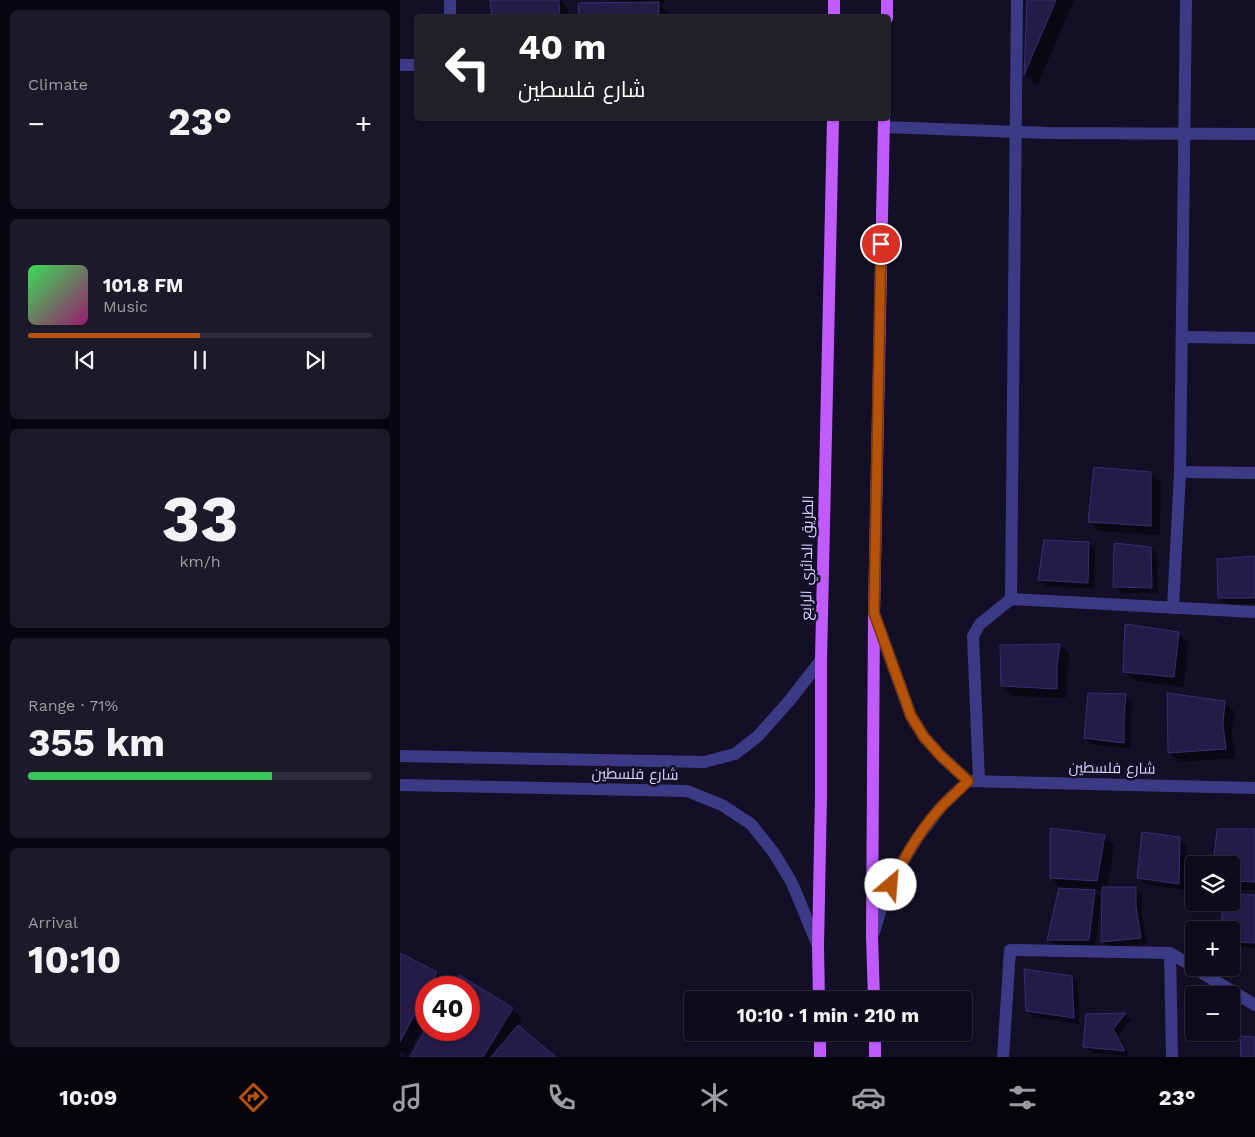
<!DOCTYPE html>
<meta charset="utf-8">
<style>
body{margin:0;font-family:"Work Sans",Cairo,sans-serif;background:#1c1929;color:#f1f3f6;height:100vh;display:flex;flex-direction:column;font-size:19px;white-space:nowrap}
*{box-sizing:border-box;margin:0}
p{font-size:16px;color:#9b9ba3}
.icon{flex:none;width:28px;height:28px;fill:none;stroke:currentColor;stroke-width:2;stroke-linecap:round;stroke-linejoin:round}
.map{position:relative;flex:1;overflow:hidden}
.sheet{display:flex;flex-direction:column;gap:10px;padding:10px;background:#08060f;width:400px}
.sheet>*{flex:none}
.banner{position:absolute;left:15px;top:15px;width:475px;height:105px;border-radius:5px;box-shadow:0 1px 4px #0004,0 0 0 1px #2e2b3b;background:#202124;color:#fff;overflow:hidden}
.controls{position:absolute;left:785px;top:856px;display:grid;gap:10px}
.controls a{display:grid;place-items:center;width:55px;height:55px;border-radius:5px;background:#0e0b1c;box-shadow:0 1px 4px #0004,0 0 0 1px #2e2b3b;font-size:25px}
.speed{position:absolute;left:15px;top:976px;display:flex;gap:10px;font-size:25px;font-weight:700;text-align:center}
.speed>*{display:grid;place-content:center;width:65px;height:65px;border-radius:50%;background:#0e0b1c;box-shadow:0 1px 4px #0004,0 0 0 1px #2e2b3b;line-height:1}
.speed .limit{border:8px solid #d22;background:#fff;color:#111}
.pin{position:absolute;display:grid;place-items:center;width:42px;height:42px;color:#fff;margin:-21px;border:2px solid #fff;border-radius:50%;box-shadow:0 1px 5px #0007}
.me{position:absolute;width:55px;margin:-28px;rotate:27deg;stroke-linejoin:round;filter:drop-shadow(0 0 4px #0008)}
.turn{display:flex;align-items:center;gap:18px;height:105px;padding:0 20px;font-size:22px}
.turn .icon{width:65px;height:65px;stroke-width:2.5}
.turn b{display:block;font-size:35px;line-height:42px}
.big{font-size:38px;font-weight:700;line-height:1.1}
.sheet .widget{flex:1;display:flex;flex-direction:column;justify-content:center;gap:8px;min-width:0;padding:0 18px;border-radius:8px;background:#1c1929}
.sheet .dial{align-items:center;gap:0}
.dial b{font-size:65px;line-height:1}
.song{display:flex;align-items:center;gap:15px}
.cover{width:60px;height:60px;border-radius:8px;background:linear-gradient(135deg,hsl(130 70% 55%),hsl(320 70% 35%))}
.played{height:5px;border-radius:2px;background:linear-gradient(90deg,#b45309 50%,#2e2b3b 50%)}
.keys{display:flex;justify-content:space-around;direction:ltr}
.heat{display:flex;justify-content:space-between;align-items:center;font-size:28px;direction:ltr}
.charge{height:8px;border-radius:4px;background:linear-gradient(90deg,#34c759 71%,#2e2b3b 0)}
.trip{position:absolute;left:284px;top:991px;width:288px;height:50px;border-radius:5px;background:#0e0b1c;box-shadow:0 1px 4px #0004,0 0 0 1px #2e2b3b;font-weight:700;line-height:50px;text-align:center}
.dock{display:flex;height:80px;justify-content:space-around;align-items:center;background:#06040b;color:#9b9ba3}
.dock .icon{width:35px;height:35px}
.dock .active{color:#b45309}
.dock b{font-size:22px;color:#f1f3f6}
main{display:flex;flex:1;min-height:0}
.map>svg:first-child{display:block}
</style>
<main>
<section class="sheet">
<div class="widget"><p>Climate</p>
<div class="heat"><a>−</a><b class="big">23°</b><a>+</a></div>
</div>
<div class="widget">
<div class="song"><i class="cover"></i><div><b>101.8 FM</b><p>Music</p></div></div>
<div class="played"></div>
<div class="keys"><svg class="icon" aria-label="previous" viewBox="0 0 24 24"><path d="M18 5L8 12l10 7zM5 5v14"/></svg><svg class="icon" aria-label="pause" viewBox="0 0 24 24"><path d="M8 5v14M16 5v14"/></svg><svg class="icon" aria-label="next" viewBox="0 0 24 24"><path d="M6 5l10 7-10 7zM19 5v14"/></svg></div>
</div>
<div class="widget dial"><b>33</b><p>km/h</p></div>
<div class="widget"><p>Range · 71%</p><b class="big">355 km</b><div class="charge"></div></div>
<div class="widget"><p>Arrival</p><b class="big">10:10</b></div>
</section>
<div class="map">
<svg width="855" height="1057" viewBox="0 0 855 1057">
<rect width="100%" height="100%" fill="#130f26"/>
<g fill="#0007">
<path d="M115,0H160L168,8V18H93Z"/>
<path d="M210,0H264V4L258,3L268,13V18H180L233,4V2Z"/>
<path d="M628,0H674L637,86L625,74Z"/>
<path d="M751,474L761,483L760,535L699,531L689,522Z"/>
<path d="M689,543L695,550L694,589L646,586L639,580Z"/>
<path d="M751,548L757,554L758,593H721L714,586Z"/>
<path d="M855,558V604H825L819,597Z"/>
<path d="M778,633L788,643L784,687L734,681L725,671Z"/>
<path d="M660,645L670,655L666,676V698L612,696L602,686L601,646Z"/>
<path d="M768,695L825,703L835,712L832,735L835,758L779,762L769,752Z"/>
<path d="M726,696L732,702L730,726V749L691,744L685,738Z"/>
<path d="M855,830V890H831V865H814Z"/>
<path d="M704,837L714,846L707,888H736L742,895V915L747,944L709,948L703,942L704,890H693L701,898L695,946H655L649,940L663,890L651,878Z"/>
<path d="M779,838L786,845L785,890L745,884L738,878Z"/>
<path d="M855,896V948L831,946V930H822L831,902Z"/>
<path d="M0,954L36,973L46,983L43,988H26V1020L8,1056L0,1051Z"/>
<path d="M59,977L112,1009L122,1018L117,1026L154,1057H11L27,1030H69V988Z"/>
<path d="M671,977L678,983L679,1024L634,1017L627,1010Z"/>
<path d="M725,1014L731,1020L718,1036L730,1056L691,1053L685,1046L687,1015Z"/>
</g>
<g fill="#241b47" stroke="#3b2d73">
<path d="M90,0H159L160,18H92Z"/>
<path d="M627,0H656L624,75Z"/>
<path d="M259,2L258,18H179L178,3Z"/>
<path d="M694,467L751,472V526L688,522Z"/>
<path d="M644,540L689,542L688,583L638,580Z"/>
<path d="M714,543L751,547L752,588L713,587Z"/>
<path d="M855,556V598H818L817,559Z"/>
<path d="M725,624L779,632L774,677L723,672Z"/>
<path d="M660,644L657,665V689L601,686L600,645Z"/>
<path d="M688,693L726,694L724,719V743L684,738Z"/>
<path d="M767,693L825,701L823,724L826,749L768,753Z"/>
<path d="M650,828L705,835L697,881L650,878Z"/>
<path d="M817,829H855V882L831,881V865H813Z"/>
<path d="M742,832L780,837L779,884L737,878Z"/>
<path d="M702,887H736V907L741,938L701,942Z"/>
<path d="M659,888L695,890L689,940H647Z"/>
<path d="M831,894L855,895V943L831,941V930H821L823,902H831Z"/>
<path d="M0,953L37,972L29,988H26V992L0,1042Z"/>
<path d="M624,969L672,976L674,1018L626,1011Z"/>
<path d="M59,975L113,1008L83,1057H10L26,1029V1030H69V988H51Z"/>
<path d="M726,1013L713,1029L725,1051L683,1047L686,1014Z"/>
<path d="M118,1025L156,1057H91Z"/>
<path d="M840,1036L855,1037V1057H841Z"/>
</g>
<g fill="none" stroke-linecap="round" stroke-linejoin="round">
<g stroke="#3d3a85" stroke-width="12">
<path d="M50,18V0"/>
<path d="M0,65H18"/>
<path d="M484,127L647,133L855,134"/>
<path d="M782,337L855,338"/>
<path d="M780,472L855,473"/>
<path d="M611,599L617,0"/>
<path d="M773,608L780,472L786,0"/>
<path d="M474,614L511,716L524,737L541,756L568,781"/>
<path d="M0,756L304,762L335,754L358,736L390,700L421,660"/>
<path d="M579,781L573,636L580,624L611,599L855,612"/>
<path d="M0,785L287,791L322,805L351,824L374,853L392,883L418,946"/>
<path d="M474,932L483,902L499,868L518,837L541,807L568,781L855,788"/>
<path d="M770,953L772,1057"/>
<path d="M794,968L855,1005"/>
<path d="M603,1057L610,950L770,953L794,967"/>
</g>
<g stroke="#c25bff" stroke-width="12">
<path d="M434,18V0"/>
<path d="M487,18V0"/>
<path d="M419,1000L418,946L421,795V660L433,118"/>
<path d="M474,1000L472,936L474,613L484,118"/>
<path d="M420,1032V1057"/>
<path d="M475,1032V1057"/>
</g>
</g>
<g fill="none" stroke-linecap="round" stroke-linejoin="round">
<g stroke="#753606" stroke-width="12">
<path id="route" d="M481,244L474,613L511,716L524,737L541,756L568,781C559,790 550,798 542,806C521,829 504,857 491,885"/>
</g>
<use href="#route" stroke="#b45309" stroke-width="9"/>
</g>
<g text-anchor="middle" dominant-baseline="central" stroke-width="5" stroke-linejoin="round" paint-order="stroke">
<g font-size="15" fill="#d9d4ff" stroke="#130f26">
<text transform="translate(407 558) rotate(-89)">الطريق الدائري الرابع</text>
<text transform="translate(712 768) rotate(1)">شارع فلسطين</text>
<text transform="translate(235 774) rotate(1)">شارع فلسطين</text>
</g>
</g>
</svg>
<div class="controls">
<a><svg class="icon" aria-label="layers" viewBox="0 0 24 24"><path d="M12 4l9 5-9 5-9-5zM3 14l9 5 9-5"/></svg></a>
<a>+</a>
<a>−</a>
</div>
<div class="speed"><div class="limit">40</div></div>
<div class="pin" style="left:481px;top:244px;background:#d93025"><svg class="icon" aria-label="arrive" viewBox="0 0 24 24"><path d="M6 21V4h12l-3 4 3 4H6"/></svg></div>
<svg class="me" style="left:491px;top:885px" viewBox="-20 -20 40 40"><circle r="19" fill="#fff"/><path d="M0-13L10 11 0 6-10 11z" fill="#b45309"/></svg>
<div class="trip">10:10 · 1 min · 210 m</div>
<div class="banner">
<div class="turn"><svg class="icon" aria-label="left" viewBox="0 0 24 24"><path d="M17 20v-9H6M10 6l-5 5 5 5"/></svg><div><b>40 m</b>شارع فلسطين</div></div>
</div>
</div>
</main>
<nav class="dock">
<b>10:09</b>
<svg class="icon active" aria-label="directions" viewBox="0 0 24 24"><path d="M12 3l9 9-9 9-9-9zM9 14v-3h6M13 9l2 2-2 2"/></svg>
<svg class="icon" aria-label="music" viewBox="0 0 24 24"><path d="M9 18V5l10-2v13"/><circle cx="6" cy="18" r="3"/><circle cx="16" cy="16" r="3"/></svg>
<svg class="icon" aria-label="phone" viewBox="0 0 24 24"><path d="M5 4h4l2 5-3 2q2 4 5 5l2-3 5 2v4C11 20 4 13 5 4z"/></svg>
<svg class="icon" aria-label="climate" viewBox="0 0 24 24"><path d="M12 3v18M4 7l16 10M4 17L20 7"/></svg>
<svg class="icon" aria-label="car" viewBox="0 0 24 24"><path d="M5 17H2v-5l4-1 3-4h7l3 4 3 1v5h-3M9 17h6M6 11h13"/><circle cx="7" cy="17" r="2"/><circle cx="17" cy="17" r="2"/></svg>
<svg class="icon" aria-label="filters" viewBox="0 0 24 24"><path d="M4 7h16M4 17h16"/><circle cx="9" cy="7" r="2"/><circle cx="15" cy="17" r="2"/></svg>
<b>23°</b>
</nav>
